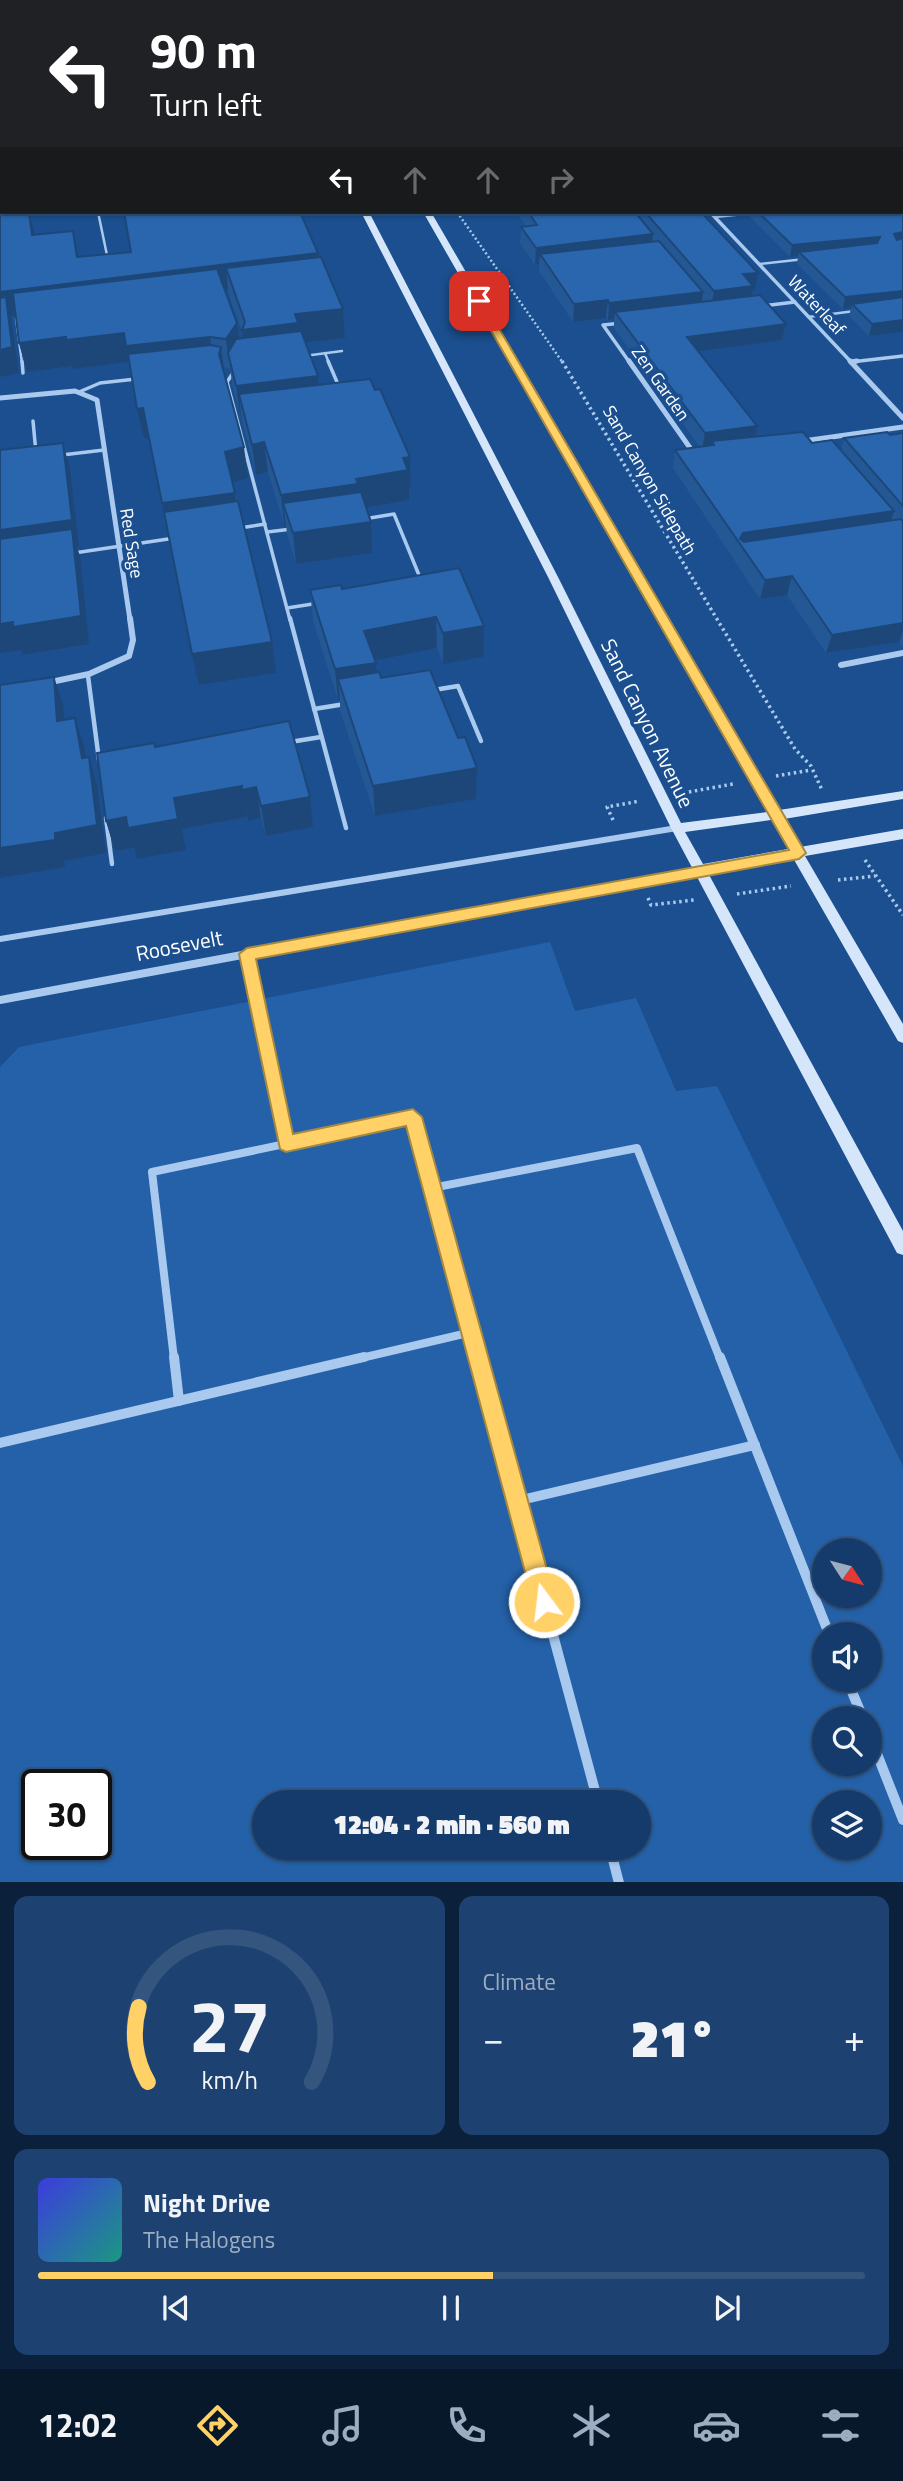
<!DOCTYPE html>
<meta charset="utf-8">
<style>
body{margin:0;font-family:"Titillium Web",sans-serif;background:#1d4271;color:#f1f3f6;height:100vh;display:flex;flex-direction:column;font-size:26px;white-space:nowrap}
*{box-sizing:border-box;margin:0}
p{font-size:23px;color:#9dadc1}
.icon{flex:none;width:38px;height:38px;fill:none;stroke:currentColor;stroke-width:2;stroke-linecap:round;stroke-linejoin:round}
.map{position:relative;height:1882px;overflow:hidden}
.drawer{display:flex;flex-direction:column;gap:14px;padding:14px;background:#0b203b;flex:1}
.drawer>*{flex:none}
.hud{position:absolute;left:0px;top:0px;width:903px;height:214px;box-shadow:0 2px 5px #0004,0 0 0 2px #33557e;background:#202124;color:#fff;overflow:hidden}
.needle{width:46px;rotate:126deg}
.tools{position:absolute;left:812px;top:1538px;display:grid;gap:14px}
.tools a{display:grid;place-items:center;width:70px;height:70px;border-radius:50%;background:#143b6b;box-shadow:0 2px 5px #0004,0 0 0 2px #33557e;font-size:35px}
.speed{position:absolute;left:21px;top:1769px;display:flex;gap:14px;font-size:35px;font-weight:700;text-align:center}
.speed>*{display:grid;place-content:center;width:91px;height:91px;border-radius:50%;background:#143b6b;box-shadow:0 2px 5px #0004,0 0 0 2px #33557e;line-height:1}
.speed .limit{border:4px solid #111;border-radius:10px;background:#fff;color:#111}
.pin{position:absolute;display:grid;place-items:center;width:60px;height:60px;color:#fff;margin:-30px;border-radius:14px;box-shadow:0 4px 10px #0006}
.me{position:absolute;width:77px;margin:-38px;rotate:345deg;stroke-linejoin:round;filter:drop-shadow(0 0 5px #0008)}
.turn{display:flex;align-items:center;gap:24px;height:147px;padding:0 35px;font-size:32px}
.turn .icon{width:91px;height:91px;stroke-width:2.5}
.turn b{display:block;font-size:49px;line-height:60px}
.lanes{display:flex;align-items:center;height:66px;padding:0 35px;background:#0003;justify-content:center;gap:35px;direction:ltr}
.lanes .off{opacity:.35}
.big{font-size:52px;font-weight:800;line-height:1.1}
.drawer .card{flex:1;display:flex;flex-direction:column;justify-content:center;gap:10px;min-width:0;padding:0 24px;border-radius:14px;background:#1d4271}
.drawer .dial{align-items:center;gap:0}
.dial svg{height:182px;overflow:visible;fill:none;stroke:#33557e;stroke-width:7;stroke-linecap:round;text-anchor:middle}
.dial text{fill:#f1f3f6;stroke:none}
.song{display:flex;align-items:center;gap:21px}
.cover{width:84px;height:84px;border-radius:10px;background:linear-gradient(135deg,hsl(240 70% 55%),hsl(170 70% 35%))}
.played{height:7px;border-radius:4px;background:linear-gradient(90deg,#ffd166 55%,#33557e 55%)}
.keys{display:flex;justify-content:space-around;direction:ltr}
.heat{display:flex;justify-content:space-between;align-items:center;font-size:38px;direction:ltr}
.drawer .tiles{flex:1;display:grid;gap:14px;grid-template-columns:1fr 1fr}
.card:last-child{grid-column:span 2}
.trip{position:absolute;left:252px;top:1790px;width:399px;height:70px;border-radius:35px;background:#143b6b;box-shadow:0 2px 5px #0004,0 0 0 2px #33557e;font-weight:800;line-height:70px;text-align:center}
.tab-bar{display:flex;height:112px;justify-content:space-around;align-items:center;background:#08182b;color:#9dadc1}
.tab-bar .icon{width:49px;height:49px}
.tab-bar .on{color:#ffd166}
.tab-bar b{font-size:32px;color:#f1f3f6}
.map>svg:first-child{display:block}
</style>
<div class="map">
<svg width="903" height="1883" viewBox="0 0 903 1883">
<rect width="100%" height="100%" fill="#1b4f8f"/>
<path fill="#2461a8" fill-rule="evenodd" d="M550,942L575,1011L636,998L676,1091L717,1086L903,1466V1882H0V1067L19,1047ZM824,1550H870V1596H824ZM824,1634H870V1680H824ZM824,1718H870V1764H824ZM37,1785H96V1844H37ZM264,1802H639V1848H264ZM824,1802H870V1848H824Z"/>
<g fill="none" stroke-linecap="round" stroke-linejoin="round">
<path stroke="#a9c9ee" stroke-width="2.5" stroke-dasharray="2 2.5" stroke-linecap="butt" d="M457,212L563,363"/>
<g stroke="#a9c9ee" stroke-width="3.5" stroke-dasharray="2.5 3.5" stroke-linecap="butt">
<path d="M562,361L795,749L811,766L822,790"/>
<path d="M776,776L811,770"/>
<path d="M683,793L733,784"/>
<path d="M613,820L607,807L640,801"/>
<path d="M865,860L903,915"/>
<path d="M838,880L875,876"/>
<path d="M737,894L791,886"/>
<path d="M648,898L651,905L694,900"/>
</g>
<g stroke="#a9c9ee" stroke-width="2.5">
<path d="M98,212L108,260"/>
<path d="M715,217L765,212"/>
<path d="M759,264L805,259"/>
<path d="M808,317L855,311"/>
<path d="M16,318L22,363"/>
<path d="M325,353L329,363"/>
<path d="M304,356L342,351"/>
</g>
<g stroke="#a9c9ee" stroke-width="3.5">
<path d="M22,361L23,373"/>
<path d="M328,361L340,389"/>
<path d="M235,370L227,382L290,620"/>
<path d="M79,392L100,383L136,379"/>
<path d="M33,421L36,453"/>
<path d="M62,455L104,450"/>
<path d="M364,519L394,514L421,580"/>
<path d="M240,528L265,524"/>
<path d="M267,532L292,529"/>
<path d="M74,553L175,538"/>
<path d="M287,608L319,603"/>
</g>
<g stroke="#a9c9ee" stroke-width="4.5">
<path d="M290,618L346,828"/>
<path d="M88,676L99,760"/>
<path d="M434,690L458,686L481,741"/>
<path d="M314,709L345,704"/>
<path d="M290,742L321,737"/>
<path d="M106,818L112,864"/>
</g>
<g stroke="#a9c9ee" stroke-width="3.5">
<path d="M710,212L852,363"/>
<path d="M762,306L795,302"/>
<path d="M622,323L603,325L630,363"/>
<path d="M851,362L903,356"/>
</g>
<g stroke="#a9c9ee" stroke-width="5">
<path d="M629,361L695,455"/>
<path d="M850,361L903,418"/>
<path d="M851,362L857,361"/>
<path d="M0,398L75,391L97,400L130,620"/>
<path d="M803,441L903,427"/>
</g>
<g stroke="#a9c9ee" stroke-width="6">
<path d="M841,665L903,653"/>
<path d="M46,683L89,674L129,656L133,640L130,618"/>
<path d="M0,939L677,828"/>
<path d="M291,946L699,870"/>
</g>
<g stroke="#a9c9ee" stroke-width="8">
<path d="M247,954L286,1144"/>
<path d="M0,1000L301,944"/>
<path d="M432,1188L637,1148L720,1359"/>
<path d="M174,1359L152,1172L413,1117L479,1359"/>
<path d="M357,1359L472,1332"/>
</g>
<g stroke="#a9c9ee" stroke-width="10">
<path d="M174,1357L179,1401"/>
<path d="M478,1357L517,1501"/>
<path d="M720,1357L829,1634"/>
<path d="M0,1443L364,1357"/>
<path d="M847,1680L863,1718"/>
<path d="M870,1736L903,1820"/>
<path d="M598,1802L517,1501L755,1445"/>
<path d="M610,1848L619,1883"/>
</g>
<g fill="#d6e6fa" fill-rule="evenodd">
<path d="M252,0H258L259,2H253Z"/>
<path d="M296,0H302L303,2H297Z"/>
<path d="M901,33L903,34V38L901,37Z"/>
<path d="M901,50L903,51V55L901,54Z"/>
<rect x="901" y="115" width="2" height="4"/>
<rect x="901" y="126" width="2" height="4"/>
<path d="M361,212H369L558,577L681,823L767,812L423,212H431L779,810L903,791V799L784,819L800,847L903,829V839L805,856L903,1024V1043L898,1041L793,858L708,873L903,1231V1255L897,1253L671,828L548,577ZM771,820L788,849L703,864L685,832Z"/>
</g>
</g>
<g fill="#245895" fill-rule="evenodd">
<path d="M370,0H903V16L901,15V2H370Z"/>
<path d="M903,133V332L869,336L849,316L851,308L843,309L797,264L798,256L790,257L750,217L751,212H901Z"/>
<path d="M2,212H30L35,235L79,257H319L343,309L345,338L305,342L318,376L319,385L375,390L410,457L411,487H409V500L366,508L371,522L372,553L296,564L287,534L286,525H284L268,472L256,475L243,424L241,415H240L232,383L230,368L224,367L225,377L248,478L233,482L276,673L199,685L149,438H144L129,362L73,369V366L27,372L19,343L16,315L11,316L19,373L0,377ZM225,289H228L229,296L242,332L243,338L239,339L237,323Z"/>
<path d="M519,212H701L755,290H753L751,296L786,324L782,340L698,351L757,426L755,437L812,443L841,451L844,438L903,433V647L899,642L826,653L787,595L760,599L673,468L675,450L700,447L614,328V319L608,320L606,318L573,322L539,271V264L535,265L520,243L521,227L526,226L518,215Z"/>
<path d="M459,568L483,657L443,664L437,648L375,660L376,673L476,799L375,816L340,710V700H338L313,621L310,590L342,589Z"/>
<path d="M289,721L313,827L266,836L261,818L248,821L247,817L182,829L186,850L137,859L134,848L115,851L106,821L155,747Z"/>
</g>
<g fill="#1d4779">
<rect x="0" y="58" width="2" height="16"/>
<rect x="901" y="87" width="2" height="10"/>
<path d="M2,166V181H0V167Z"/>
<path d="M29,212L34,230L38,260L32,235Z"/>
<path d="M73,231L78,255L82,282L318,253L320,277L226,268L228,289L11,316L19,373L0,377V292L77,257Z"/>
<path d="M903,232V243L891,246L894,234Z"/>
<path d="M653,234L651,250L540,254L539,264L535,265L536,248Z"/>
<path d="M880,237L877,248L799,252L798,256L790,257L792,245Z"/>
<path d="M758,273L755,290H753L750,303L711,308L714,291L743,274Z"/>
<path d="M903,291V302L852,304L851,308L843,309L845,297Z"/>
<path d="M703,292L701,309L615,312L614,319L608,320L609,303Z"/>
<path d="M608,300L606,318L573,322L574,304Z"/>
<path d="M343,309L345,338L300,343L245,359L242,330L295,314Z"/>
<path d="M903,320V332L869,336L872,324Z"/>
<path d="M237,323L241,352L228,356L226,339Z"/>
<path d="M786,324L782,340L684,353L687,337Z"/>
<path d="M124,333L210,337L215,366L129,362L73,369V366L27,372L19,343L66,337Z"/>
<path d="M221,347L225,376L223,383L219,354Z"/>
<path d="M318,376L320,405L239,394L241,415H240L236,386Z"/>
<path d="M143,408L149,438H144L137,409Z"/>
<path d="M757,426L754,443L714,445L712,441L711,449L702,450L705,433Z"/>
<path d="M264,442L268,472L256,475L252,445Z"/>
<path d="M63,443L70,469L79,547H77L80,556L89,644L22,655L21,650L0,653V530Z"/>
<path d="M244,447L248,478L230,483L225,452Z"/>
<path d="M410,457L411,487H409V500L360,509L283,503L286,525H284L281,495L403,458Z"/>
<path d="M235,493L240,523L168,534L162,503Z"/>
<path d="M894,511L888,530L739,543L740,539L743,533Z"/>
<path d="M371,522L372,553L296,564L293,533Z"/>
<path d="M792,576L787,595L760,599L765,580Z"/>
<path d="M436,617L437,648L367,662L364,631Z"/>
<path d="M903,623V630L899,642L826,653L832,635Z"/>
<path d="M484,626L483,657L443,664V633Z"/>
<path d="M272,642L276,673L199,685L192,654Z"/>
<path d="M376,663L378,694L338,679L340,700H338L335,669Z"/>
<path d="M54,677L63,705L66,749L57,721Z"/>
<path d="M75,718L84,746L91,787L82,758Z"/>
<path d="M89,757L97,785L106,853L64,861L65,867L0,878V848L55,833Z"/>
<path d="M477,768L476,799L375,816L373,786Z"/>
<path d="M242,786L247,817L182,829L186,850L137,859L134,848L115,851L106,821L126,817L174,798Z"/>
<path d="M256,787L261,818L248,821L242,790Z"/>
<path d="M310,797L313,827L266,836L261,806Z"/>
</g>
<g fill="#2a66ad" stroke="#1d4779" stroke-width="2">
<path d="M0,0H36V2H2V58H0Z"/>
<path d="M371,0H903V5H901V2H372Z"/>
<path d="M901,62L903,64V87H901Z"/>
<path d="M0,120H2V166L0,167Z"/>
<path d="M901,133H903V232L894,234L897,240L903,238V291L845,297L799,252L877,243L880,237L792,245L758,212H901Z"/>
<path d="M0,210H2V212H29L32,235L73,231L77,257L131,252L124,212H300L318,253L0,292Z"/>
<path d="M528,212H635L653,234L536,248L521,227L537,225Z"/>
<path d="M645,212H701L758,273L743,274L753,286L714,291Z"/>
<path d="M659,241L703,292L609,303L608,300L574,304L540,254Z"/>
<path d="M321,257L343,309L295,314L298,323L242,330L245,322L226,268Z"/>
<path d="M217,269L237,323L226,339L210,337L126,346L124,333L66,340V337L19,343L13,293Z"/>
<path d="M760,295L786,324L687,337L757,426L705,433L615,312Z"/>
<path d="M6,297L12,347L0,350V298Z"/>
<path d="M903,297V320L872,324L852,304Z"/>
<path d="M301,331L318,376L236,386L228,353L236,339Z"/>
<path d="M211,345L221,347L219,354L244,447L225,452L235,493L162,503L143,408L137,409L128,354Z"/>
<path d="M370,379L375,390L380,389L410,457L403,458L408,470L356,479L358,484L281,495L264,442L252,445L239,394Z"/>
<path d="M803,432L812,443L832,440L894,511L743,533L740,539L744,542L901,519L903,522V623L832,635L792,576L765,580L675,450L714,445L712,441Z"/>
<path d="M887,432L890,435L903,433V506L844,438Z"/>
<path d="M63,443L72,520L0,530V450Z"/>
<path d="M361,492L371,522L293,533L283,503Z"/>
<path d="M238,501L272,642L192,654L164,512Z"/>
<path d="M72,529L81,616L13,627V622L0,624V539Z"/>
<path d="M459,568L484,626L443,633L436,617L364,631L376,663L335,669L310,590L341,585L342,589Z"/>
<path d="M430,670L458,738L465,737L477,768L373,786L338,679L379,672L381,678Z"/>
<path d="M54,677L57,721L75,718L82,758L89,757L97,825L55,833V840L0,848V685Z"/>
<path d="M289,721L310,797L261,806L256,787L242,790V786L174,798L178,819L128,828L126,817L106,821L97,753L154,743L155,747Z"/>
</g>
<path fill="#ffd166" stroke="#a68842" stroke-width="2" d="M479,298L483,301L806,853L799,859L256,959L293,1134L413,1109L422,1117L556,1602L552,1610L544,1613L536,1610L533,1602L406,1126L286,1152L280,1149L239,954L247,948L789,850L474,301Z"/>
<g text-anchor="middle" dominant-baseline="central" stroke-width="7" stroke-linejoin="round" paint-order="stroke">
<g font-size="18" fill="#fff" stroke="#1b4f8f">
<text transform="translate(817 305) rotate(47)">Waterleaf</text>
<text transform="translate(661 383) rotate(55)">Zen Garden</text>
<text transform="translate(650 480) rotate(60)">Sand Canyon Sidepath</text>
<text transform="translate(132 543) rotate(81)">Red Sage</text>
</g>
<g font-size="21" fill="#fff" stroke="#1b4f8f">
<text transform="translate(648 723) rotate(64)">Sand Canyon Avenue</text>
<text transform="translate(179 945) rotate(-11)">Roosevelt</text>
</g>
</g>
</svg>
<div class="tools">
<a><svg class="needle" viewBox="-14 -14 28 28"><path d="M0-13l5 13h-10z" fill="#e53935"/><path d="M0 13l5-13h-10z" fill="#9dadc1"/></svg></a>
<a><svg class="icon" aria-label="sound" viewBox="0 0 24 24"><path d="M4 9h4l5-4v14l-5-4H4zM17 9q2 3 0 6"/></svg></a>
<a><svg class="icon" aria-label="search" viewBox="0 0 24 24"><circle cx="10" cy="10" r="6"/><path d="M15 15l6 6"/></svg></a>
<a><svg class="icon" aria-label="layers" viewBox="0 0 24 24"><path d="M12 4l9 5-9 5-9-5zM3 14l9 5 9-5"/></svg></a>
</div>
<div class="speed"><div class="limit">30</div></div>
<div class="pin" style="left:479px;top:301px;background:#d93025"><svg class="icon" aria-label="arrive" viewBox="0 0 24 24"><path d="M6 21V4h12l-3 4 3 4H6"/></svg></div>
<svg class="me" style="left:544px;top:1602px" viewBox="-20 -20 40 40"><circle r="17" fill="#ffd166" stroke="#fff" stroke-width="3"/><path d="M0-11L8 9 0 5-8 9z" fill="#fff"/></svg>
<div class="trip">12:04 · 2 min · 560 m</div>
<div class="hud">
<div class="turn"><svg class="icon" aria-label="left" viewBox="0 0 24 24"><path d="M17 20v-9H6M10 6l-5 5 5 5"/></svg><div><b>90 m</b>Turn left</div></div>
<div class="lanes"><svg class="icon" aria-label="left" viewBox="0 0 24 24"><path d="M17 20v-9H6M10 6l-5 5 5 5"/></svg><svg class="icon off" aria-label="ahead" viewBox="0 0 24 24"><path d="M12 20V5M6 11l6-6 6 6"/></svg><svg class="icon off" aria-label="ahead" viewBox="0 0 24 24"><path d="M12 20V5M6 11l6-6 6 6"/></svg><svg class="icon off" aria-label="right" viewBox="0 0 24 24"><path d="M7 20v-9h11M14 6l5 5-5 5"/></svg></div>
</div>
</div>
<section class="drawer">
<div class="tiles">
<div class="card dial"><svg viewBox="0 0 100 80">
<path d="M14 69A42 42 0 1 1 86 69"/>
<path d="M14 69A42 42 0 0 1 10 36" stroke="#ffd166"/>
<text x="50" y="56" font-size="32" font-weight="700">27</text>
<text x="50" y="72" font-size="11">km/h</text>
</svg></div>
<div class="card"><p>Climate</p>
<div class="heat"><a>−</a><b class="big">21°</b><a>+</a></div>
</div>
<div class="card">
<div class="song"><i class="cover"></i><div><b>Night Drive</b><p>The Halogens</p></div></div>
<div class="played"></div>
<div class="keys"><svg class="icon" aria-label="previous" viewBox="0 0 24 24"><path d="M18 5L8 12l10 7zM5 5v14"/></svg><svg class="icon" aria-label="pause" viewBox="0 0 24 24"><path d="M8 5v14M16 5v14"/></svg><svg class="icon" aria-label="next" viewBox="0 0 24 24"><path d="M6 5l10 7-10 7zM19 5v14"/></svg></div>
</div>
</div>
</section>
<nav class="tab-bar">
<b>12:02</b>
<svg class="icon on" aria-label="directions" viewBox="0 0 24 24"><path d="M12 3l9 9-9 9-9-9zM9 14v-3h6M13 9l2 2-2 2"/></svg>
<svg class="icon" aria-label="music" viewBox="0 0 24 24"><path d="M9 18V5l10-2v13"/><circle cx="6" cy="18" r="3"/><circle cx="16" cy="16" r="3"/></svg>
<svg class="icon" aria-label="phone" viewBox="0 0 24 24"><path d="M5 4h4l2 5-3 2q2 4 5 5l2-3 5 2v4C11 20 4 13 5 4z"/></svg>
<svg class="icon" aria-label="climate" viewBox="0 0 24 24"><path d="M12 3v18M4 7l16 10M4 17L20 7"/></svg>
<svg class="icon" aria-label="car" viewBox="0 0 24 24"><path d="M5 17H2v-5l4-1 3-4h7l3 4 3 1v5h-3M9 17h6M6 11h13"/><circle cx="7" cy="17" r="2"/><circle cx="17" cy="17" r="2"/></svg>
<svg class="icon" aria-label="filters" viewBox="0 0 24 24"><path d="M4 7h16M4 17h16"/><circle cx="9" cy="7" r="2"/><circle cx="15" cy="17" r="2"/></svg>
</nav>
